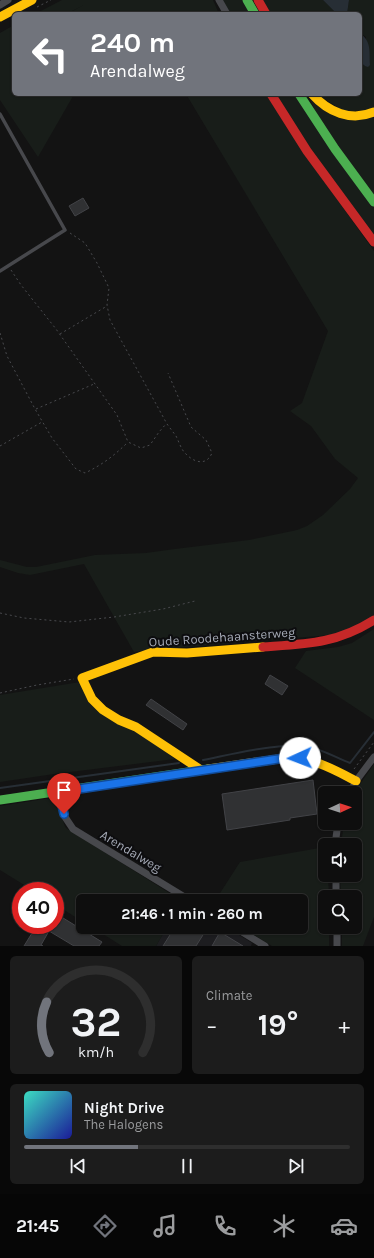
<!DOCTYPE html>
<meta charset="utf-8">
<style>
body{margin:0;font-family:Karla,sans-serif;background:#1c1c1c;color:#f1f3f6;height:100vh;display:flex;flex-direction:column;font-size:15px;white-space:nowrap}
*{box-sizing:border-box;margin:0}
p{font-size:13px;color:#9b9c9e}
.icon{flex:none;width:22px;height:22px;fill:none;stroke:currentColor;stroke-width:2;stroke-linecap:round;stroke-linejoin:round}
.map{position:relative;height:946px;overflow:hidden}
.details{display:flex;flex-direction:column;gap:10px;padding:10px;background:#080808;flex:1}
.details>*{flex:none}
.hud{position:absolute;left:12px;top:12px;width:350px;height:84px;border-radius:6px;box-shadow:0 1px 3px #0004,0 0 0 1px #2e2e2e;background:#71747c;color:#fff;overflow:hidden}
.needle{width:26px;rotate:87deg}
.tools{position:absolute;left:318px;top:786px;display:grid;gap:8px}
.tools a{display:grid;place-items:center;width:44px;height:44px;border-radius:6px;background:#0e0e0e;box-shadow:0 1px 3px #0004,0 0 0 1px #2e2e2e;font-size:20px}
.speed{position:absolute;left:12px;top:882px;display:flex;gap:8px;font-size:20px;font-weight:700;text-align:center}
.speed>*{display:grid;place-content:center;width:52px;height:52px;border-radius:50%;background:#0e0e0e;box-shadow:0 1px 3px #0004,0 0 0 1px #2e2e2e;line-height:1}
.speed .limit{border:6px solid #d22;background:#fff;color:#111}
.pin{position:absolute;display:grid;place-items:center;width:34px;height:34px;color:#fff;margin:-41px -17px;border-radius:50% 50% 50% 0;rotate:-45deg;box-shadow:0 0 4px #0007}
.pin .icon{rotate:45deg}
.me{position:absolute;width:44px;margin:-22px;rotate:268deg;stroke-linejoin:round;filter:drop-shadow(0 0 3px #0008)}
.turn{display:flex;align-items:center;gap:14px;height:84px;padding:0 12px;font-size:18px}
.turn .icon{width:52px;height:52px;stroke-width:2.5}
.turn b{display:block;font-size:28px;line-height:34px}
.big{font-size:30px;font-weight:700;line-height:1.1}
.details .card{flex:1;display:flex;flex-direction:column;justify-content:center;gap:6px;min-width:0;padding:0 14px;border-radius:6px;background:#1c1c1c}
.details .dial{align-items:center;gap:0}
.dial svg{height:104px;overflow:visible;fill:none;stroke:#2e2e2e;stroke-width:7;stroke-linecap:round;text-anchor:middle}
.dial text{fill:#f1f3f6;stroke:none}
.song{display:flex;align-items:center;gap:12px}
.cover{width:48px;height:48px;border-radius:6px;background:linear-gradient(135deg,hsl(170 70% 55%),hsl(240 70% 35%))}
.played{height:4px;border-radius:2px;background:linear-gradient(90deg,#71747c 35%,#2e2e2e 35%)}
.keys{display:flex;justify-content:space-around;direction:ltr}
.heat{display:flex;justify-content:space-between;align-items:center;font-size:22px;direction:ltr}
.details .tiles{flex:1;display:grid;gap:10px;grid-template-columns:1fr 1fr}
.card:last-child{grid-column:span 2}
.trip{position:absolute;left:76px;top:894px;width:232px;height:40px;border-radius:6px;background:#0e0e0e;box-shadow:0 1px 3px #0004,0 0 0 1px #2e2e2e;font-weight:700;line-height:40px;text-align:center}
.dock{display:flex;height:64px;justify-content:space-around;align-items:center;background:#060606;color:#9b9c9e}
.dock .icon{width:28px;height:28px}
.dock .on{color:#71747c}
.dock b{font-size:18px;color:#f1f3f6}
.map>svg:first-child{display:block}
</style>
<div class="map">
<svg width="374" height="946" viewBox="0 0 374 946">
<rect width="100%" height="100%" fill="#131313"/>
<path fill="#1d1d20" d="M167,927H226L252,943L251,946H156Z"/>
<g fill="#181d19">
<path d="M62,0H213L219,14H67L84,5L66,14H35Z"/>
<path d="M221,0H244L251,14H229Z"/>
<path d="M262,0H323L337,14H269Z"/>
<path d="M349,0H374V109L346,112L316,94H360V62L365,66L366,37L360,33V14H347Z"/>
<path d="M14,25V94H77L73,96L38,157L0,100V33Z"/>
<path d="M186,94H266L306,156L374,251V616L349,630L331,635L161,649L134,652L84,564L30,575L18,573L0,567V560L27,567H36L95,555L146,553L175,549L249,540L297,530L307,526L323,515L350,489L358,478L335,459L311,426L290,411L302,403L328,331Z"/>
<path d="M273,94H296L374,205V239L326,176Z"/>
<path d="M308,94L316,103L374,118V197L321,125Z"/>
<path d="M374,629V720L295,668L306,651L338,647L352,643Z"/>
<path d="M80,682L85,692L175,759L54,774L0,782V695Z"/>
<path d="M374,764V917L363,946H342V927H355V897H341L340,875H355V845H341L344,823H355L354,793Z"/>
<path d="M45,799C62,798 60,818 66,828L182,901H83V922L55,904V891H34L0,870V806Z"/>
<path d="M325,847V875H328L329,897H325V927H329V946H272L241,927H301V901H215L240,862Z"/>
<path d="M92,927H167L156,946H122Z"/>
</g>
<g fill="#272e35">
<path d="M323,0H349L347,14H337Z"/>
<path d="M360,33C372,42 369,52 370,65L368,67L365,66L360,62Z"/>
</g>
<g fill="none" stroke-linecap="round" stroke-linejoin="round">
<g stroke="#272e35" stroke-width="2">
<path d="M203,760C234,754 285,740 316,749C327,752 339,759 350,763L374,732"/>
<path d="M0,788L179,763"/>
</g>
</g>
<g fill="#303133" stroke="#424347">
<path d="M83,198L89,208L75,216L69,206Z"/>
<path d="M270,675L288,686L282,695L265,684Z"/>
<path d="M151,699L187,724L183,730L146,705Z"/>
<path d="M313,780L317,814L290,818V820L227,830L222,794Z"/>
<path d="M55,913L102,942L99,946H74L49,931L41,945L43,946H24L37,925H55Z"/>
<path d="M175,927H208L196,946H163Z"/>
<path d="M220,932L243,946H212Z"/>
</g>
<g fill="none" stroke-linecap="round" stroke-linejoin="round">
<g stroke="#494a4e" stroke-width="1" stroke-dasharray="2 3" stroke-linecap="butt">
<path d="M37,7L51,0"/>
<path d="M70,233L85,243L97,263L109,288L107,305L110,320L167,424C170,428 173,432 176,436C179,442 181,449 185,453C193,462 206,467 212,453L206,440L191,427L168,373"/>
<path d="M11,270L21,285L56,329L117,415L128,442L141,448L150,445L159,432L166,424"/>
<path d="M0,333L7,356L35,409L52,438L76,469L85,473C102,465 115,455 128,442"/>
<path d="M60,334L107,306"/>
<path d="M36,409L94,384"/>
<path d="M0,446L42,422"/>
<path d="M0,613L24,618L69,622L114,617L163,609L195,601"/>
<path d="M0,693L37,685L74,679"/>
<path d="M354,769L374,742"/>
</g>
<path stroke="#47484c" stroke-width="3.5" d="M0,114L65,230L0,271"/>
<g stroke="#47484c" stroke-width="7">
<path d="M219,0L227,14"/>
<path d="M0,5L8,0"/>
<path d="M59,792L65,817L73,829L191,901"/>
<path d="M350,793L356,781L374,757"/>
<path d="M335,845L338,823"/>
<path d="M336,875V897"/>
<path d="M234,927L265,946"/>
<path d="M337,927V946"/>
</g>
<g stroke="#4caf50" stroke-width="9">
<path d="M247,0L255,14"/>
<path d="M299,94L335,149L374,202"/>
<path d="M0,800L208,769"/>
</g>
<g stroke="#ffc107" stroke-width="9">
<path d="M0,17L32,0"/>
<path d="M312,94C328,112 351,122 374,112"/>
<path d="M208,769L285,758C314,758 331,768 356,781"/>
<path d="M201,770L136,727L119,720L103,710L92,699L82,678L153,652L187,653L263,647"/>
</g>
<g stroke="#c62828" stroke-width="9">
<path d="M258,0L266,14"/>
<path d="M271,94L307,151L374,242"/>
<path d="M263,647C306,644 336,644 374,620"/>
</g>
</g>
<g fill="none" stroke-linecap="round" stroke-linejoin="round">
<g stroke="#114b97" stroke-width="10">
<path id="route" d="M64,814L59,792L285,758H300"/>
</g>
<use href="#route" stroke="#1a73e8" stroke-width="7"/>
</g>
<g text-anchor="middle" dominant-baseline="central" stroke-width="4" stroke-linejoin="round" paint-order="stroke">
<g font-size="13" fill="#a4a9b5" stroke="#0d0d0f">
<text transform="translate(222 637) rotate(-4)">Oude Roodehaansterweg</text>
<text transform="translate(131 851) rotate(31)">Arendalweg</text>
</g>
</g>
</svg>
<div class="tools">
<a><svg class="needle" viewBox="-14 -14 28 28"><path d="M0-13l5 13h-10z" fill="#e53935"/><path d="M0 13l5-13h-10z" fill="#9b9c9e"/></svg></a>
<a><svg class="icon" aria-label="sound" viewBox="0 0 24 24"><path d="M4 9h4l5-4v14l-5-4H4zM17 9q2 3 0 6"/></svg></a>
<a><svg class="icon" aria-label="search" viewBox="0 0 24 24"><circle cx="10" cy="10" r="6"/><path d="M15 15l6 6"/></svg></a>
</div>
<div class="speed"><div class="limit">40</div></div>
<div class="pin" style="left:64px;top:814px;background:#d93025"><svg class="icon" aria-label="arrive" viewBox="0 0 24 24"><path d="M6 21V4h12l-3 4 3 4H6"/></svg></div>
<svg class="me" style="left:300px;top:758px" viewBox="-20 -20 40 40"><circle r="19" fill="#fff"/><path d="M0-13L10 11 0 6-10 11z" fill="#1a73e8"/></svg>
<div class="trip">21:46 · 1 min · 260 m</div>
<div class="hud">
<div class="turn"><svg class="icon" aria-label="left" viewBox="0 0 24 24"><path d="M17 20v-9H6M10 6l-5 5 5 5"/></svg><div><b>240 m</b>Arendalweg</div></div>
</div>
</div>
<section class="details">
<div class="tiles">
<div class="card dial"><svg viewBox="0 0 100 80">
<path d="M14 69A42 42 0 1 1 86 69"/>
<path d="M14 69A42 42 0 0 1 12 30" stroke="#71747c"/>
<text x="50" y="56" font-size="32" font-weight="700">32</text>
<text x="50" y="72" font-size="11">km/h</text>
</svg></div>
<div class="card"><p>Climate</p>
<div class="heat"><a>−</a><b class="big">19°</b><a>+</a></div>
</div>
<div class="card">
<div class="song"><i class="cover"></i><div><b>Night Drive</b><p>The Halogens</p></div></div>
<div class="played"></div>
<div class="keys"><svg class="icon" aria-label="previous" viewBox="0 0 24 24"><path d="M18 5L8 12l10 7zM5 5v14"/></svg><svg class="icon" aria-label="pause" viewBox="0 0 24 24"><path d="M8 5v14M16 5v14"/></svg><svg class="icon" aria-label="next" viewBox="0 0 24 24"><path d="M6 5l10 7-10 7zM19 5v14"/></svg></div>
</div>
</div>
</section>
<nav class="dock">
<b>21:45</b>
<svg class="icon on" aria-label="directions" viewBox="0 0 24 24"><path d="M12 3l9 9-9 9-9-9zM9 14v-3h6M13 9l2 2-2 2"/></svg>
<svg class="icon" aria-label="music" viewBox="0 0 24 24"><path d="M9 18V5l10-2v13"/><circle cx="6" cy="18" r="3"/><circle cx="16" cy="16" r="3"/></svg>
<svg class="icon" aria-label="phone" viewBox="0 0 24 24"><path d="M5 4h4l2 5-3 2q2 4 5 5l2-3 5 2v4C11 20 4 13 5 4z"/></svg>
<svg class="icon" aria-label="climate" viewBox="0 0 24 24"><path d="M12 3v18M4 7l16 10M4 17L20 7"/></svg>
<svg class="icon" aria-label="car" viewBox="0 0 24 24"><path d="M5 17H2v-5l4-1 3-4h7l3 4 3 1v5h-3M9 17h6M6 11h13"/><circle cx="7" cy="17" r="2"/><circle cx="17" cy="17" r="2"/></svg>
</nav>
